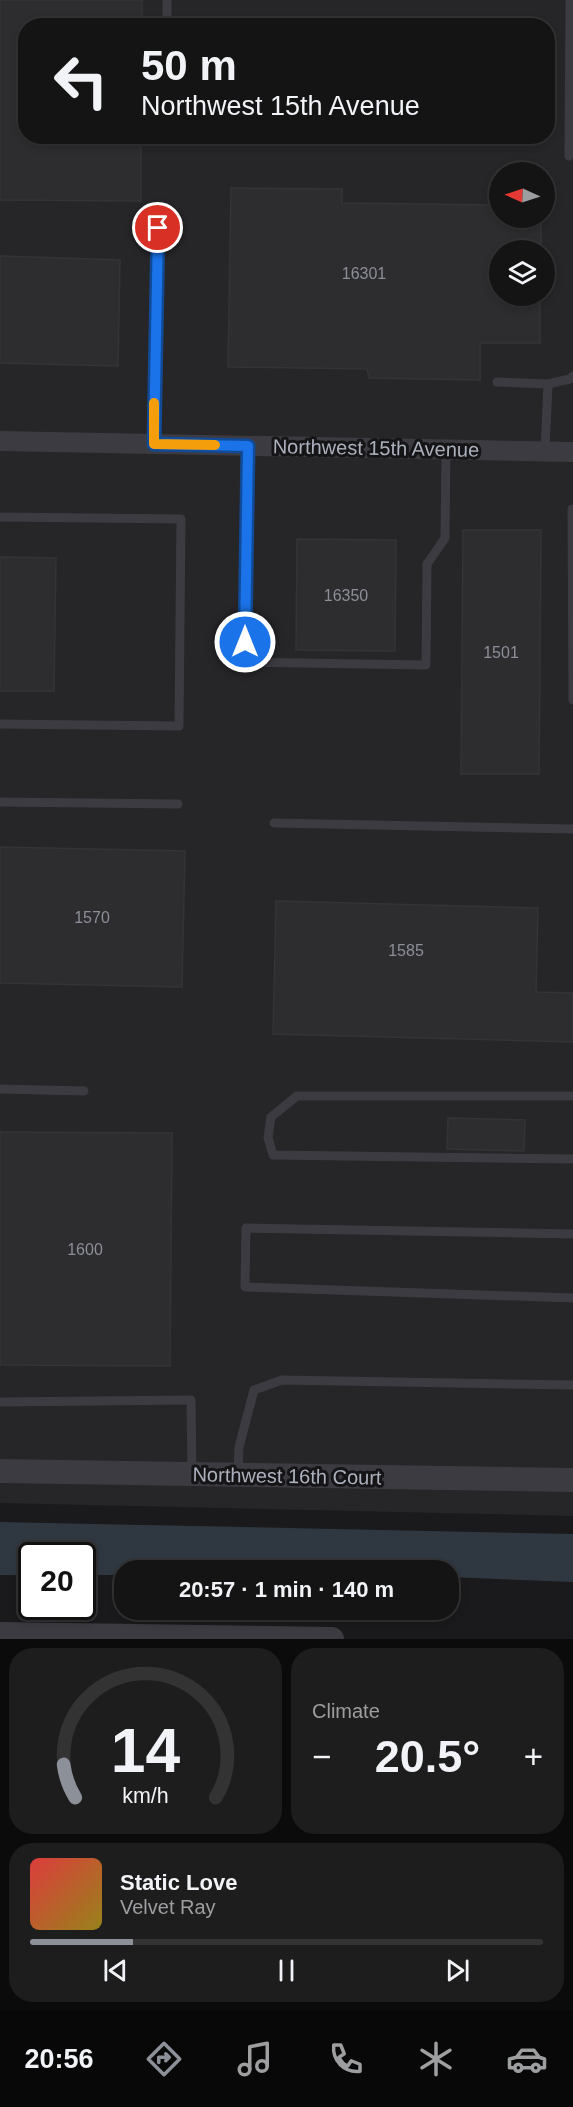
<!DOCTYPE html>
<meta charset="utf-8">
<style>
body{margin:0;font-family:Helvetica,sans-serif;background:#1d1d1e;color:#f1f3f6;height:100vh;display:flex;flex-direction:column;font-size:22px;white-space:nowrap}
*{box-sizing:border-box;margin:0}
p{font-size:20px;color:#9d9ea0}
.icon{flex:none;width:33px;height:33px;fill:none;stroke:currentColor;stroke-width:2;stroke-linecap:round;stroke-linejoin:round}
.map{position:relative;height:1639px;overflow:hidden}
.details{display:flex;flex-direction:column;gap:9px;padding:9px;background:#0b0b0c;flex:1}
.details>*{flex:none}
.hud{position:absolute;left:18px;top:18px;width:537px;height:126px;border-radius:24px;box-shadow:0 3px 9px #0003,0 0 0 2px #333334;background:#141415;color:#f1f3f6;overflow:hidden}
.needle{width:39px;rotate:273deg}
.fabs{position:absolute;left:489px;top:162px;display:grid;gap:12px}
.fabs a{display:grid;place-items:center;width:66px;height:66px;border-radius:50%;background:#141415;box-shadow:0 3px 9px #0003,0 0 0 2px #333334;font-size:30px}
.speed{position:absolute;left:18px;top:1542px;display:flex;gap:12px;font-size:30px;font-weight:700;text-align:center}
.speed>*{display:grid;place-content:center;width:78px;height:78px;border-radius:50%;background:#141415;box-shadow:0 3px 9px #0003,0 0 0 2px #333334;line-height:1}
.speed .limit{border:3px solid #111;border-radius:9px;background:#fff;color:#111}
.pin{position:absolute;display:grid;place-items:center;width:51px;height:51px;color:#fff;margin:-26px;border:3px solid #fff;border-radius:50%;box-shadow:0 2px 6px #0007}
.me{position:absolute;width:66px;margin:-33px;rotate:0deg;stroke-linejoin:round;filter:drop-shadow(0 0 4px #0008)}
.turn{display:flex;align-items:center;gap:21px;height:126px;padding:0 24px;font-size:27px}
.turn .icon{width:78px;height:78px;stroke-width:2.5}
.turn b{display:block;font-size:42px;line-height:51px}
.big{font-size:45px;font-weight:800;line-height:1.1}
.details .widget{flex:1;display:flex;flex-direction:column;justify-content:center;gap:9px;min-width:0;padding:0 21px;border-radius:24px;background:#1d1d1e}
.details .dial{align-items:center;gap:0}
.dial svg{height:156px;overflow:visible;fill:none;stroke:#333334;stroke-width:7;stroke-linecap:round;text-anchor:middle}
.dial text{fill:#f1f3f6;stroke:none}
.song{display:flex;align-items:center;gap:18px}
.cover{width:72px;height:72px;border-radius:9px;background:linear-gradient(135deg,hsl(0 70% 55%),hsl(50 70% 35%))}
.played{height:6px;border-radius:3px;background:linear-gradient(90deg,#8c9099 20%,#333334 20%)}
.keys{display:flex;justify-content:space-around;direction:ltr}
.heat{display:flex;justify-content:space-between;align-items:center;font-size:33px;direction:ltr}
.details .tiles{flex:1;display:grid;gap:9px;grid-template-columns:1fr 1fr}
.widget:last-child{grid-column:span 2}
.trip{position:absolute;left:114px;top:1560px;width:345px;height:60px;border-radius:24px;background:#141415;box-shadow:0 3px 9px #0003,0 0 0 2px #333334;font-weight:800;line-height:60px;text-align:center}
.dock{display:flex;height:96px;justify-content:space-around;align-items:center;background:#080808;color:#9d9ea0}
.dock .icon{width:42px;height:42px}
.dock .selected{color:#8c9099}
.dock b{font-size:27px;color:#f1f3f6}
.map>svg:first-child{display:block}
</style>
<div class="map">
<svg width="573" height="1639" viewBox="0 0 573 1639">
<rect width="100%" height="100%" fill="#1a1a1c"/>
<path fill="#262629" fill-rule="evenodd" d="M0,0H573V1516L0,1503ZM26,26H548V136H26ZM500,172H544V218H500ZM500,250H544V296H500Z"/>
<path fill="#2f3841" d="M0,1522L573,1534V1582L449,1577L448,1570H124V1575H83L82,1556H32L31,1575H0Z"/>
<g fill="#2d2d30" stroke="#343438" stroke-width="1.5">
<path d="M0,0H142V26H26V136H141V201L0,200Z"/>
<path d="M231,188L342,189V203L500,205V218H541V250H500V296H540V343H480V380L369,378L367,369L228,367Z"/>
<path d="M0,256L120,260L118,366L0,363Z"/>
<path d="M463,530H541L539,774H461Z"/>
<path d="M297,539L396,540L395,651L296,650Z"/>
<path d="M0,557L56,558L54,691H0Z"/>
<path d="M0,847L185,851L182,987L0,983Z"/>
<path d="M276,901L538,908L536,992L573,993V1042L273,1034Z"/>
<path d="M448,1118L525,1120L524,1151L447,1149Z"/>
<path d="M0,1132L172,1133L170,1366L0,1365Z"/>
</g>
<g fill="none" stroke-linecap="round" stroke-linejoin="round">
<g stroke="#3b3b41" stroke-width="9">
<path d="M167,26V0"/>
<path d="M569,156L570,0"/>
<path d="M497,382L548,384L570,379L573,376"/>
<path d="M154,444L158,228"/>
<path d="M248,446L245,662L426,665L427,564L445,538L446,449"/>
<path d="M545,451L548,384"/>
<path d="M572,509L573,700"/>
<path d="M0,517L181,519L179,726L0,724"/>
<path d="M0,802L178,804"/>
<path d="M274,823L573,829"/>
<path d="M0,1089L84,1091"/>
<path d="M573,1096H297L271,1117L268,1137L273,1155L573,1159"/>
<path d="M573,1234L246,1228L245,1287L573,1298"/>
<path d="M0,1402L191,1400L192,1472"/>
<path d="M238,1473L239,1447L254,1390L282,1380L573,1385"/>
</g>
<path stroke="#3b3b41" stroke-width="20" d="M0,441L573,452"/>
<g stroke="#3b3b41" stroke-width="24">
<path d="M0,1471L573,1480"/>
<path d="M0,1634L332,1639"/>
</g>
</g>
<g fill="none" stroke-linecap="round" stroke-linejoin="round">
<g stroke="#114b97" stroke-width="15">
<path id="route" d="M158,228L154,444L248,446L245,642"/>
</g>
<use href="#route" stroke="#1a73e8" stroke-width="10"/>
<path stroke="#f59e0b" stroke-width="10" d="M154,403V444L215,445"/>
</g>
<g text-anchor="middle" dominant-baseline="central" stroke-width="6" stroke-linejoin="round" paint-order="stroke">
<g font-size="16" fill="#8c8e98">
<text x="364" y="273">16301</text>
<text x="346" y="595">16350</text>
<text x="501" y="652">1501</text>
<text x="92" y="917">1570</text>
<text x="406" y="950">1585</text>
<text x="85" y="1249">1600</text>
</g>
<g font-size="20" fill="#acb0bc" stroke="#151517">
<text transform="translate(376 448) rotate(1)">Northwest 15th Avenue</text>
<text transform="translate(287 1476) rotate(1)">Northwest 16th Court</text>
</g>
</g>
</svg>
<div class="fabs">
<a><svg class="needle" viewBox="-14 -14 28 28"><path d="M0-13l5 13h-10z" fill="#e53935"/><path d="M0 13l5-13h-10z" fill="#9d9ea0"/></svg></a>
<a><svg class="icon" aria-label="layers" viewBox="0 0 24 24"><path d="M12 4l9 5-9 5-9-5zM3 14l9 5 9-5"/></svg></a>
</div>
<div class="speed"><div class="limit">20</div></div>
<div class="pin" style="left:158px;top:228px;background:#d93025"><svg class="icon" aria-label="arrive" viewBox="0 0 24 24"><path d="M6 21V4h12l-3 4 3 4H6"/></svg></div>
<svg class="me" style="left:245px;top:642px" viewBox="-20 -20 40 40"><circle r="17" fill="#1a73e8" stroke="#fff" stroke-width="3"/><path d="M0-11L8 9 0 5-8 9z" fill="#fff"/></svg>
<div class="trip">20:57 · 1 min · 140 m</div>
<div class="hud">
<div class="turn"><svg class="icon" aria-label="left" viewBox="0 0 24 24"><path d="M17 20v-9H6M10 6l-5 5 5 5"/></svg><div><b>50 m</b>Northwest 15th Avenue</div></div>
</div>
</div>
<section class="details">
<div class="tiles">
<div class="widget dial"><svg viewBox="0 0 100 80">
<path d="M14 69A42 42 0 1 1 86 69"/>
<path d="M14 69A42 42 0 0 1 8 52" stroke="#8c9099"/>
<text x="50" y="56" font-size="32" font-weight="700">14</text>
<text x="50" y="72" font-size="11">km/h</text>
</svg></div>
<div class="widget"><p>Climate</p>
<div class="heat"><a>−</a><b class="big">20.5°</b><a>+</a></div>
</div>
<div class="widget">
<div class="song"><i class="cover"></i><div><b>Static Love</b><p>Velvet Ray</p></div></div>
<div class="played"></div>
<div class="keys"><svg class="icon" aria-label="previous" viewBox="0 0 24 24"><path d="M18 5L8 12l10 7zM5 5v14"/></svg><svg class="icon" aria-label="pause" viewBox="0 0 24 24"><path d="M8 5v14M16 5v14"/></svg><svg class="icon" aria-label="next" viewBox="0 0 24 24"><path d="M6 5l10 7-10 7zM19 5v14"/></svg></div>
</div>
</div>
</section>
<nav class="dock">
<b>20:56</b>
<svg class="icon selected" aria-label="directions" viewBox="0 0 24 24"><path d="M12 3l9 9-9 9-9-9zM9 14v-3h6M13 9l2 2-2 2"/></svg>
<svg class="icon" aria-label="music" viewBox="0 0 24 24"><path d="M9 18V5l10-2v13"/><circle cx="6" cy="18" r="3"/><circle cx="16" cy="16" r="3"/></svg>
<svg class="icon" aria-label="phone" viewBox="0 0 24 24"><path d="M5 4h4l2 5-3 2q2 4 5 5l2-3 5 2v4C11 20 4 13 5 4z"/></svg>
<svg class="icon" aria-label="climate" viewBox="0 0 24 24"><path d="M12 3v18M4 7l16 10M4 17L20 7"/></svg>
<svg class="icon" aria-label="car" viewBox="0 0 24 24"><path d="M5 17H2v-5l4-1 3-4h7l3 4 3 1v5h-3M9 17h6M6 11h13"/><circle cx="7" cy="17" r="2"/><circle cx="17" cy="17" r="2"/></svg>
</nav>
